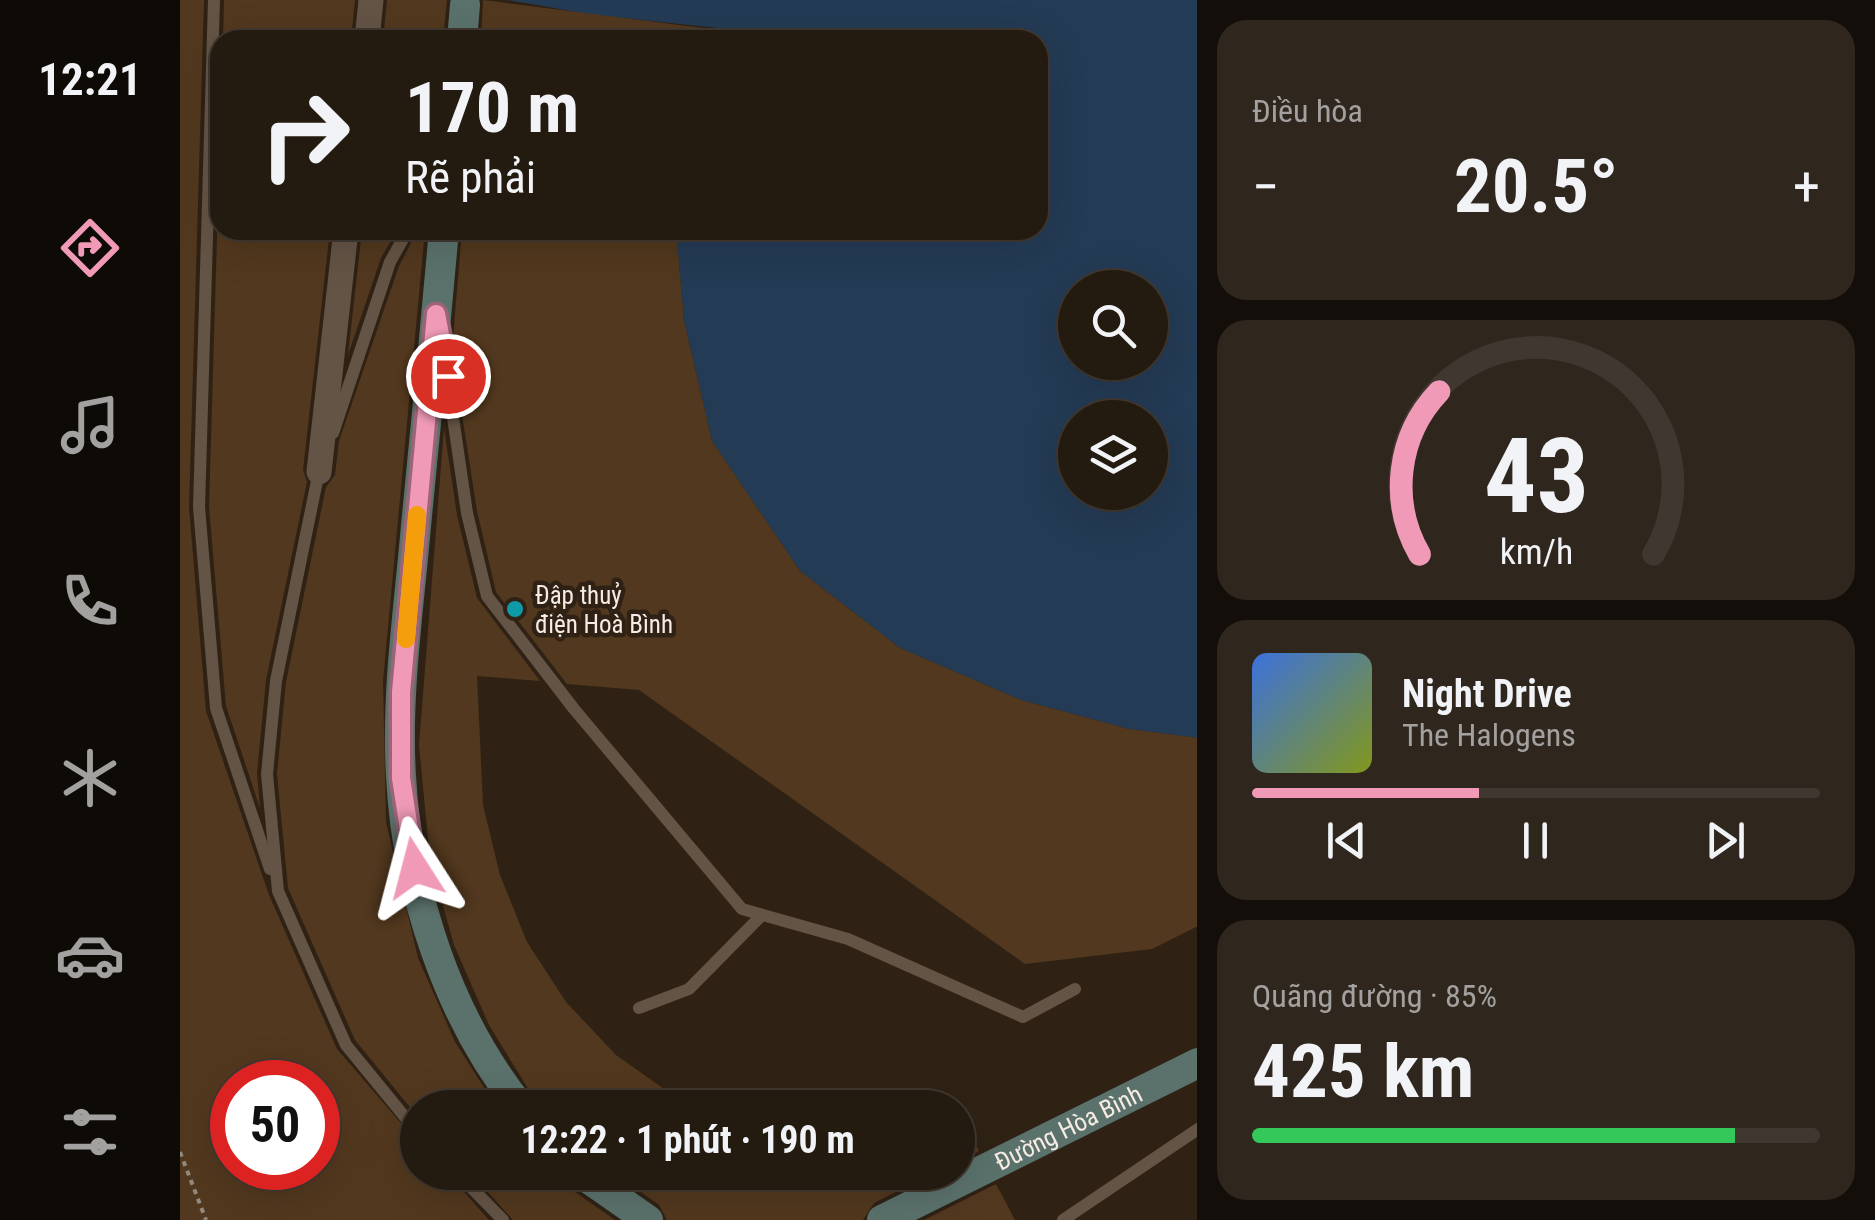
<!DOCTYPE html>
<html lang="vi">
<meta charset="utf-8">
<style>
body{margin:0;font-family:"Roboto Condensed",sans-serif;background:#2f271e;color:#f1f3f6;height:100vh;display:flex;flex-direction:column;font-size:38px;white-space:nowrap}
*{box-sizing:border-box;margin:0}
p{font-size:32px;color:#a3a19f}
.icon{flex:none;width:55px;height:55px;fill:none;stroke:currentColor;stroke-width:2;stroke-linecap:round;stroke-linejoin:round}
.map{position:relative;flex:1;overflow:hidden}
.side{display:flex;flex-direction:column;gap:20px;padding:20px;background:#130e09;width:678px}
.side>*{flex:none}
.top-card{position:absolute;left:30px;top:30px;width:838px;height:210px;border-radius:30px;box-shadow:0 10px 40px #0002,0 0 0 2px #403830;background:#231a10;color:#f1f3f6;overflow:hidden}
.buttons{position:absolute;left:878px;top:270px;display:grid;gap:20px}
.buttons a{display:grid;place-items:center;width:110px;height:110px;border-radius:50%;background:#231a10;box-shadow:0 10px 40px #0002,0 0 0 2px #403830;font-size:50px}
.speed{position:absolute;left:30px;top:1060px;display:flex;gap:20px;font-size:50px;font-weight:700;text-align:center}
.speed>*{display:grid;place-content:center;width:130px;height:130px;border-radius:50%;background:#231a10;box-shadow:0 10px 40px #0002,0 0 0 2px #403830;line-height:1}
.speed .limit{border:15px solid #d22;background:#fff;color:#111}
.pin{position:absolute;display:grid;place-items:center;width:85px;height:85px;color:#fff;margin:-42px;border:5px solid #fff;border-radius:50%;box-shadow:0 2px 10px #0007}
.me{position:absolute;width:110px;margin:-55px;rotate:351deg;stroke-linejoin:round;filter:drop-shadow(0 0 8px #0008)}
.turn{display:flex;align-items:center;gap:35px;height:210px;padding:0 30px;font-size:45px}
.turn .icon{width:130px;height:130px;stroke-width:2.5}
.turn b{display:block;font-size:70px;line-height:85px}
.big{font-size:75px;font-weight:700;line-height:1.1}
.side .widget{flex:1;display:flex;flex-direction:column;justify-content:center;gap:15px;min-width:0;padding:0 35px;border-radius:30px;background:#2f271e}
.side .dial{align-items:center;gap:0}
.dial svg{height:260px;overflow:visible;fill:none;stroke:#403830;stroke-width:7;stroke-linecap:round;text-anchor:middle}
.dial text{fill:#f1f3f6;stroke:none}
.song{display:flex;align-items:center;gap:30px}
.cover{width:120px;height:120px;border-radius:15px;background:linear-gradient(135deg,hsl(220 70% 55%),hsl(70 70% 35%))}
.played{height:10px;border-radius:5px;background:linear-gradient(90deg,#f09ab7 40%,#403830 40%)}
.keys{display:flex;justify-content:space-around;direction:ltr}
.heat{display:flex;justify-content:space-between;align-items:center;font-size:55px;direction:ltr}
.charge{height:15px;border-radius:8px;background:linear-gradient(90deg,#34c759 85%,#403830 0)}
.trip{position:absolute;left:220px;top:1090px;width:575px;height:100px;border-radius:50px;background:#231a10;box-shadow:0 10px 40px #0002,0 0 0 2px #403830;font-weight:700;line-height:100px;text-align:center}
main{display:flex;flex:1;min-height:0}
.dock{display:flex;flex-direction:column;width:180px;justify-content:space-around;align-items:center;background:#0e0a06;color:#a3a19f}
.dock .icon{width:70px;height:70px}
.dock .active{color:#f09ab7}
.dock b{font-size:45px;color:#f1f3f6}
.map>svg:first-child{display:block}
</style>
<main>
<nav class="dock">
<b>12:21</b>
<svg class="icon active" aria-label="directions" viewBox="0 0 24 24"><path d="M12 3l9 9-9 9-9-9zM9 14v-3h6M13 9l2 2-2 2"/></svg>
<svg class="icon" aria-label="music" viewBox="0 0 24 24"><path d="M9 18V5l10-2v13"/><circle cx="6" cy="18" r="3"/><circle cx="16" cy="16" r="3"/></svg>
<svg class="icon" aria-label="phone" viewBox="0 0 24 24"><path d="M5 4h4l2 5-3 2q2 4 5 5l2-3 5 2v4C11 20 4 13 5 4z"/></svg>
<svg class="icon" aria-label="climate" viewBox="0 0 24 24"><path d="M12 3v18M4 7l16 10M4 17L20 7"/></svg>
<svg class="icon" aria-label="car" viewBox="0 0 24 24"><path d="M5 17H2v-5l4-1 3-4h7l3 4 3 1v5h-3M9 17h6M6 11h13"/><circle cx="7" cy="17" r="2"/><circle cx="17" cy="17" r="2"/></svg>
<svg class="icon" aria-label="filters" viewBox="0 0 24 24"><path d="M4 7h16M4 17h16"/><circle cx="9" cy="7" r="2"/><circle cx="15" cy="17" r="2"/></svg>
</nav>
<div class="map">
<svg width="1018" height="1220" viewBox="0 0 1018 1220">
<rect width="100%" height="100%" fill="#2f2215"/>
<path fill="#243b55" fill-rule="evenodd" d="M328,0H1017V738L949,729L841,700L720,648L620,571L532,441L504,321L496,230H858V40H548L557,30L414,15ZM895,288H970V362H895ZM895,418H970V492H895Z"/>
<g fill="#52381e" fill-rule="evenodd">
<path d="M0,0H24L9,507L26,711L89,895L157,1049L238,1143V1172H266L309,1220H0ZM52,1082H138V1168H52Z"/>
<path d="M44,0H175L171,40H43Z"/>
<path d="M207,0H267L263,40H203Z"/>
<path d="M303,0L523,28L522,40H301Z"/>
<path d="M40,135V230H150L123,470L127,482L86,680L77,773L80,808L46,706L29,507Z"/>
<path d="M182,230H217L201,258L168,355Z"/>
<path d="M238,230H245L203,681L206,822L238,958L275,1042L317,1108H238V1117L175,1040L108,888L97,774L106,682L146,487L155,475L159,441L219,266Z"/>
<path d="M282,230H496L504,321L532,441L620,571L720,648L841,700L949,729L1018,738V926L972,949L845,964L459,690L387,684L316,592L297,511L272,350Z"/>
<path d="M264,428L277,515L297,598L360,681L297,676L303,805L320,875L347,942L386,1002L436,1055L511,1108H360L309,1025L274,945L250,860L239,745Z"/>
<path d="M778,1111L799,1151L778,1162Z"/>
<path d="M290,1172H381L388,1187L435,1220H333Z"/>
<path d="M433,1172H755L694,1203L683,1220H487L479,1205Z"/>
<path d="M816,1184L835,1220H744Z"/>
</g>
<g fill="none" stroke-linecap="round" stroke-linejoin="round">
<path stroke="#94897e" stroke-width="4" stroke-dasharray="5 5" stroke-linecap="butt" d="M0,1152L26,1220"/>
<g stroke="#645446" stroke-width="12">
<path d="M34,0L19,507L36,708L90,869"/>
<path d="M264,356L287,513L307,596L394,709L562,909L668,939L843,1017L895,989"/>
<path d="M153,433L210,262L228,230"/>
<path d="M139,471L96,681L87,774L98,891L166,1045L238,1133"/>
<path d="M459,1008L509,989L581,916"/>
<path d="M276,1172L323,1220"/>
<path d="M883,1220L1018,1129"/>
</g>
<g stroke="#645446" stroke-width="25">
<path d="M187,40L191,0"/>
<path d="M139,472L166,230"/>
</g>
<g stroke="#5b726c" stroke-width="30">
<path d="M282,40L285,5"/>
<path d="M264,230C255,329 246,427 236,526C229,608 216,693 221,776C227,892 268,1017 341,1108"/>
<path d="M399,1172L468,1220"/>
<path id="s1" d="M702,1220L1018,1063"/>
</g>
</g>
<g fill="none" stroke-linecap="round" stroke-linejoin="round">
<g stroke="#9c6477" stroke-width="25">
<path id="route" d="M235,868L221,778V692L256,314L268,376"/>
</g>
<use href="#route" stroke="#f09ab7" stroke-width="18"/>
<path stroke="#f59e0b" stroke-width="18" d="M226,639L237,515"/>
</g>
<circle fill="#0f9aa8" stroke="#2f2215" stroke-width="4" cx="335" cy="609" r="10"/>
<g text-anchor="middle" dominant-baseline="central" stroke-width="9" stroke-linejoin="round" paint-order="stroke">
<g font-size="25" fill="#f6ece4" stroke="#2f2215" text-anchor="start">
<text x="355" y="595">Đập thuỷ<tspan x="355" dy="29">điện Hoà Bình</tspan></text>
</g>
<g font-size="25" fill="#f6ece4" stroke="#2f2215">
<text stroke="none"><textPath href="#s1" startOffset="208">Đường Hòa Bình</textPath></text>
</g>
</g>
</svg>
<div class="buttons">
<a><svg class="icon" aria-label="search" viewBox="0 0 24 24"><circle cx="10" cy="10" r="6"/><path d="M15 15l6 6"/></svg></a>
<a><svg class="icon" aria-label="layers" viewBox="0 0 24 24"><path d="M12 4l9 5-9 5-9-5zM3 14l9 5 9-5"/></svg></a>
</div>
<div class="speed"><div class="limit">50</div></div>
<div class="pin" style="left:268px;top:376px;background:#d93025"><svg class="icon" aria-label="arrive" viewBox="0 0 24 24"><path d="M6 21V4h12l-3 4 3 4H6"/></svg></div>
<svg class="me" style="left:235px;top:868px" viewBox="-20 -20 40 40"><path d="M0-17L14 15 0 8-14 15z" fill="#f09ab7" stroke="#fff" stroke-width="4"/></svg>
<div class="trip">12:22 · 1 phút · 190 m</div>
<div class="top-card">
<div class="turn"><svg class="icon" aria-label="right" viewBox="0 0 24 24"><path d="M7 20v-9h11M14 6l5 5-5 5"/></svg><div><b>170 m</b>Rẽ phải</div></div>
</div>
</div>
<section class="side">
<div class="widget"><p>Điều hòa</p>
<div class="heat"><a>−</a><b class="big">20.5°</b><a>+</a></div>
</div>
<div class="widget dial"><svg viewBox="0 0 100 80">
<path d="M14 69A42 42 0 1 1 86 69"/>
<path d="M14 69A42 42 0 0 1 20 19" stroke="#f09ab7"/>
<text x="50" y="56" font-size="32" font-weight="700">43</text>
<text x="50" y="72" font-size="11">km/h</text>
</svg></div>
<div class="widget">
<div class="song"><i class="cover"></i><div><b>Night Drive</b><p>The Halogens</p></div></div>
<div class="played"></div>
<div class="keys"><svg class="icon" aria-label="previous" viewBox="0 0 24 24"><path d="M18 5L8 12l10 7zM5 5v14"/></svg><svg class="icon" aria-label="pause" viewBox="0 0 24 24"><path d="M8 5v14M16 5v14"/></svg><svg class="icon" aria-label="next" viewBox="0 0 24 24"><path d="M6 5l10 7-10 7zM19 5v14"/></svg></div>
</div>
<div class="widget"><p>Quãng đường · 85%</p><b class="big">425 km</b><div class="charge"></div></div>
</section>
</main>
